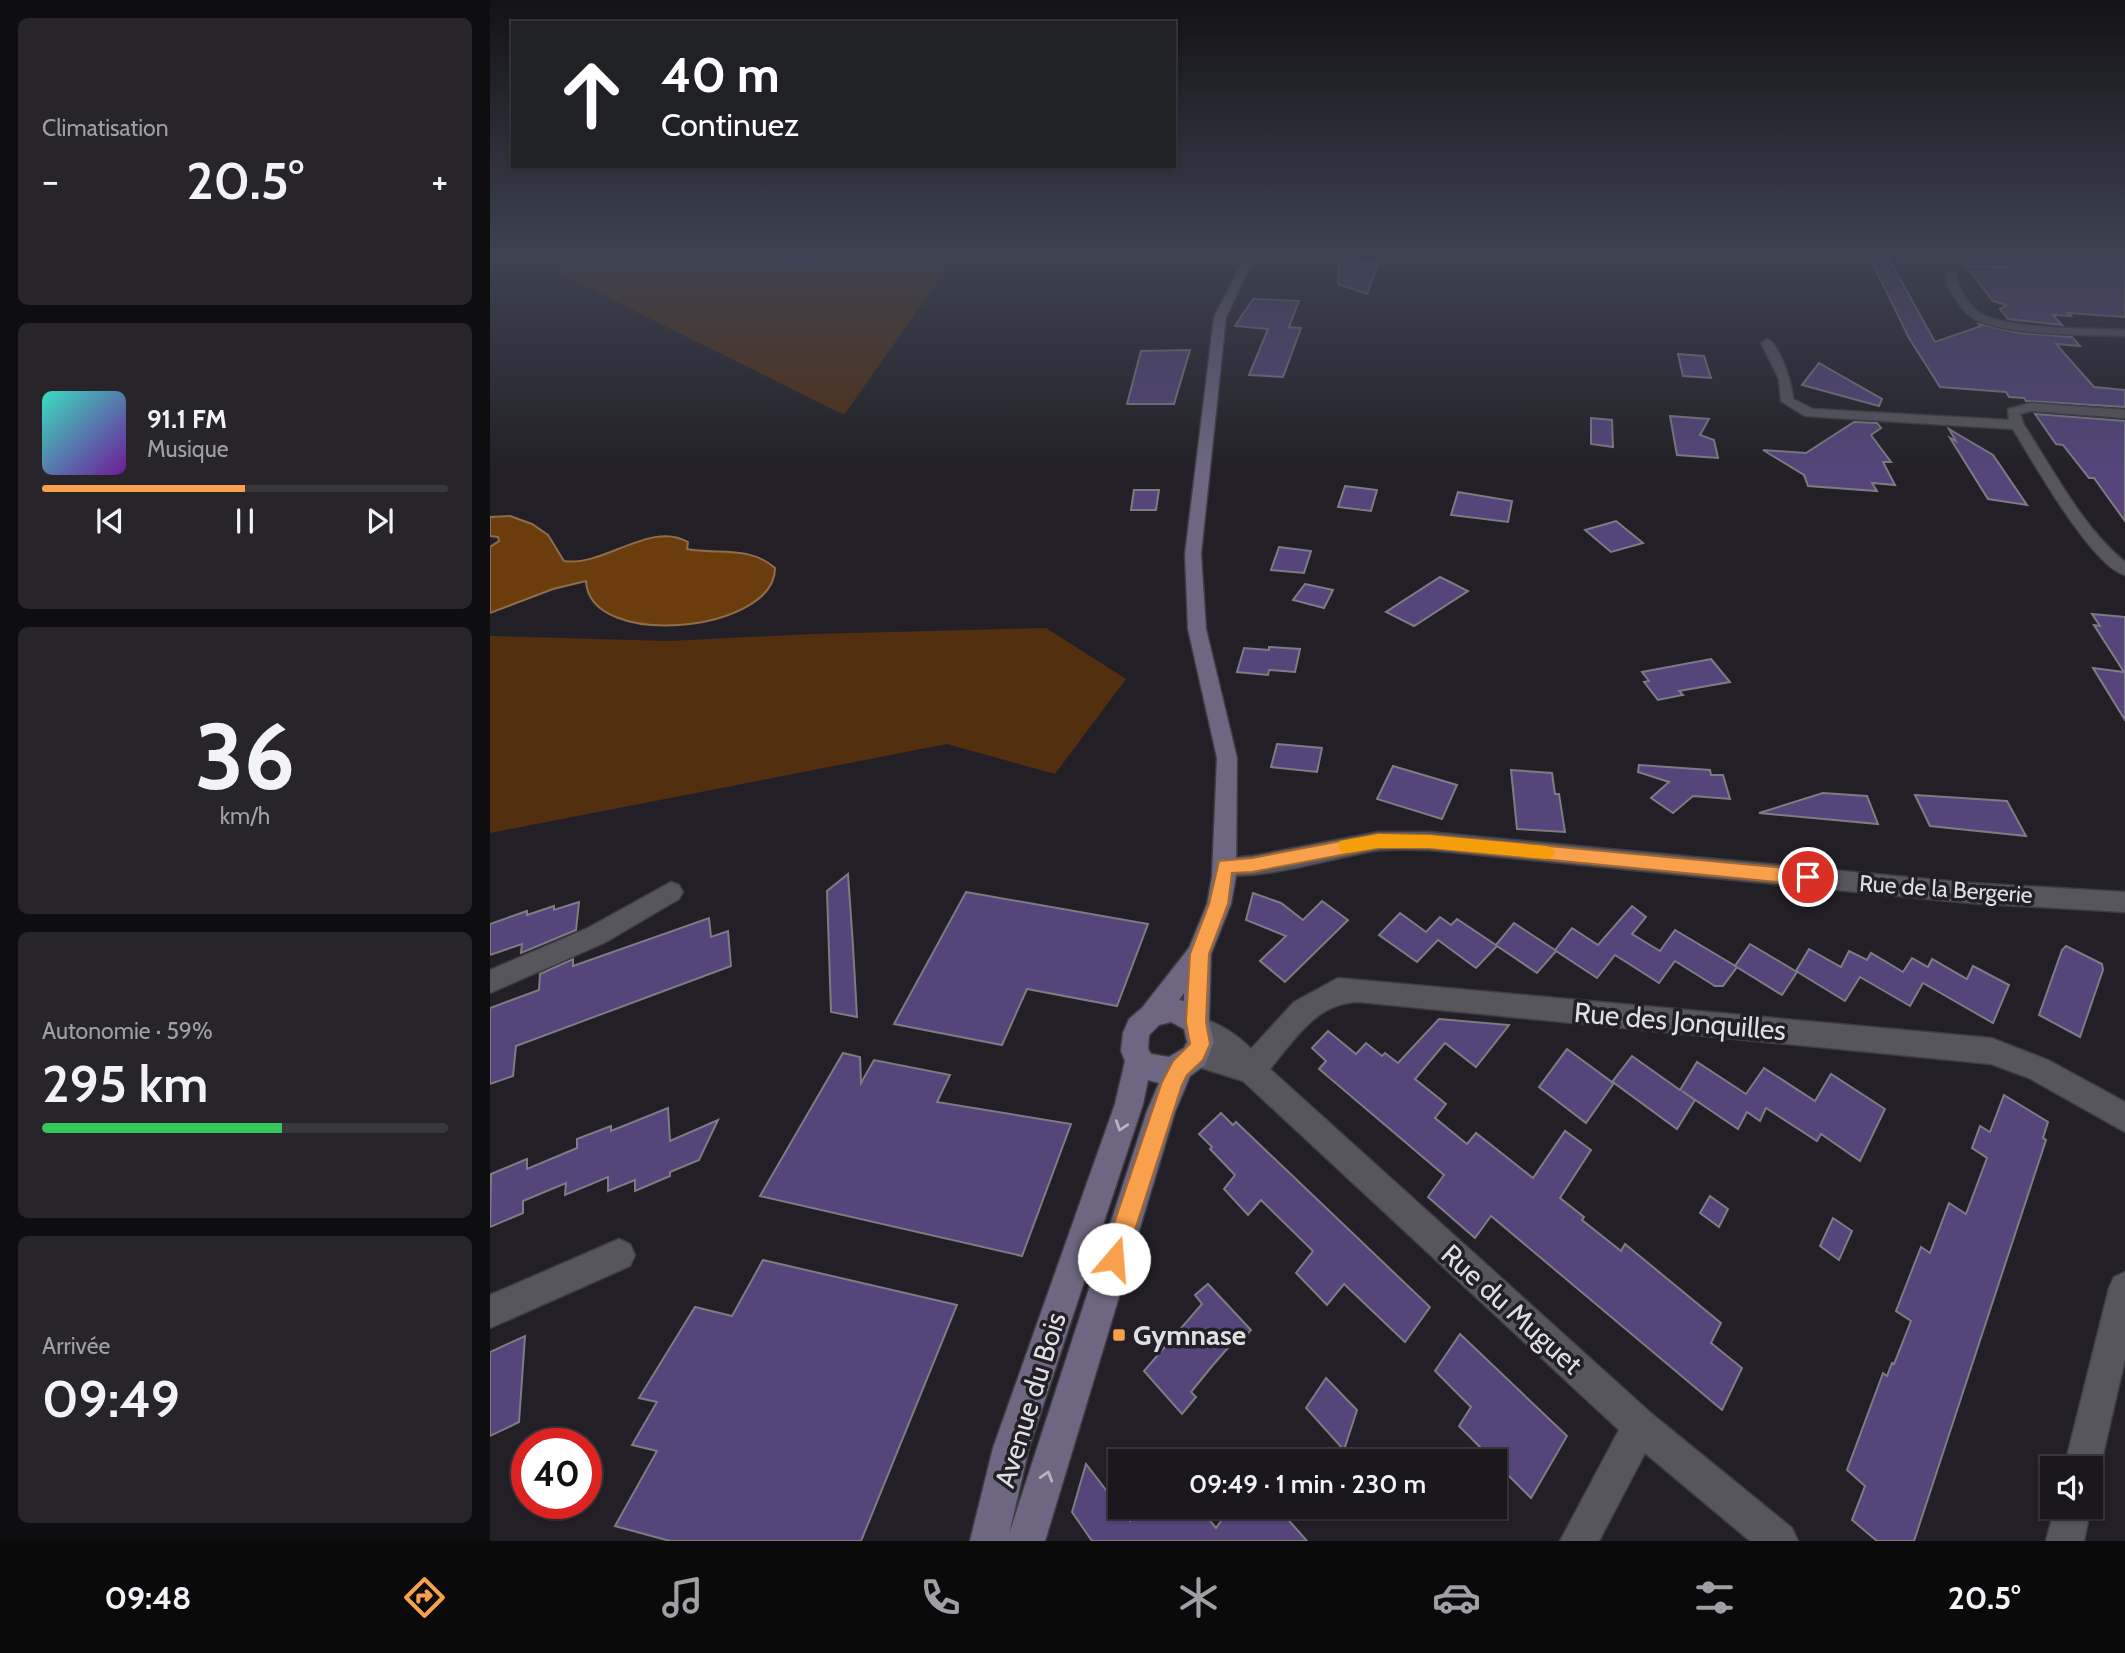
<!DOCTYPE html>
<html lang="fr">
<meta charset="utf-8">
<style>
body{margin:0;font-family:Cabin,sans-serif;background:#272529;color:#f1f3f6;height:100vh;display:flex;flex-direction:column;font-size:26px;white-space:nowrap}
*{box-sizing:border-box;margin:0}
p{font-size:23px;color:#9fa0a3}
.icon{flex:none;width:38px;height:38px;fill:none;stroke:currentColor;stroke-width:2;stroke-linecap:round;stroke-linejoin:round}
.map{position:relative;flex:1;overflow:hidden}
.drawer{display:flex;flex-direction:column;gap:18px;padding:18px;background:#0e0d0f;width:490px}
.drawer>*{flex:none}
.hud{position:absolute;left:21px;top:21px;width:665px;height:147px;border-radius:0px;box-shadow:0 2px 5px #0004,0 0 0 2px #38373b;background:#202124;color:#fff;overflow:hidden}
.tools{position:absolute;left:1550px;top:1456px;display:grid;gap:14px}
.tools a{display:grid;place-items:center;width:63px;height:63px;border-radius:0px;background:#1a181c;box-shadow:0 2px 5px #0004,0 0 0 2px #38373b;font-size:35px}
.speed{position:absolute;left:21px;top:1428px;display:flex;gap:14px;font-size:35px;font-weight:700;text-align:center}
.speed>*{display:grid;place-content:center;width:91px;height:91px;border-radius:50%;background:#1a181c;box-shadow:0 2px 5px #0004,0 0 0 2px #38373b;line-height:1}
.speed .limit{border:10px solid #d22;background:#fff;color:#111}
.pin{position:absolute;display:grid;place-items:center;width:60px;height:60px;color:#fff;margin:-30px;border:4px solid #fff;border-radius:50%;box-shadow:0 2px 7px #0007}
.me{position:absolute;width:77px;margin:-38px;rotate:18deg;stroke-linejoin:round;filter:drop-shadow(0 0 5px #0008)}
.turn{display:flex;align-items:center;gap:24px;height:147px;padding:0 35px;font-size:32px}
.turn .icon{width:91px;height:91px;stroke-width:2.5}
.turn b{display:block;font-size:49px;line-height:60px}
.big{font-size:52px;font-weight:600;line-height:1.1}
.drawer .widget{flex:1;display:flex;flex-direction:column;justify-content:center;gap:10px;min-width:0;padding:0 24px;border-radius:10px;background:#272529}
.drawer .dial{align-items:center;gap:0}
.dial b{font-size:91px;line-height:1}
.song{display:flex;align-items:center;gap:21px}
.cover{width:84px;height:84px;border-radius:10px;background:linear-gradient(135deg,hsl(170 70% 55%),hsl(280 70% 35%))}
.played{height:7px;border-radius:4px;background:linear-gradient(90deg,#f9a04d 50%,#38373b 50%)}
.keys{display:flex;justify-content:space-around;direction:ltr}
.heat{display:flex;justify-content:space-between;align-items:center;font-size:38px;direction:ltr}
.charge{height:10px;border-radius:5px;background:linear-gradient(90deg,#34c759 59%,#38373b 0)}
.trip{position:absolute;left:618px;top:1449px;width:399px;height:70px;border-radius:0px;background:#1a181c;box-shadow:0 2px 5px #0004,0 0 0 2px #38373b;font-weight:600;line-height:70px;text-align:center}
.tabs{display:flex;height:112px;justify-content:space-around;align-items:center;background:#0a0a0b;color:#9fa0a3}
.tabs .icon{width:49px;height:49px}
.tabs .on{color:#f9a04d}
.tabs b{font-size:32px;color:#f1f3f6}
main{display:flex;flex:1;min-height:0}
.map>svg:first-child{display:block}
</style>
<main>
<section class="drawer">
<div class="widget"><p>Climatisation</p>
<div class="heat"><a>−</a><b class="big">20.5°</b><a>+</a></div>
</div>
<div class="widget">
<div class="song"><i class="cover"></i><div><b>91.1 FM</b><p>Musique</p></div></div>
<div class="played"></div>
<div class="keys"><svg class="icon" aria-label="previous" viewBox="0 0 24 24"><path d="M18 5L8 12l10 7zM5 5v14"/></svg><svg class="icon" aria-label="pause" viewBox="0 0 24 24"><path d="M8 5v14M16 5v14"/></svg><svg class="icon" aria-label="next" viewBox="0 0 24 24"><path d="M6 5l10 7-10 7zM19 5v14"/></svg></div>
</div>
<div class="widget dial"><b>36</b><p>km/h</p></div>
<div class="widget"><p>Autonomie · 59%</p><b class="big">295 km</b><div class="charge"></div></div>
<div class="widget"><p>Arrivée</p><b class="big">09:49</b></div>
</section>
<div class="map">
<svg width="1635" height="1541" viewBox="0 0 1635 1541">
<rect width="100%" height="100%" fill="#222026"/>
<g fill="#522f0e">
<path d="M223,257H299L298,263L382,257H465L354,415L69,273L74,264Z"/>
<path d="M556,628L636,679L565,774L457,744L0,833V636L179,641L322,634Z"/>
</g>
<path fill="#6b3d0c" stroke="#8e6d4c" stroke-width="2" d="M20,516L42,524L58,535L74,561C114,567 161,520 198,542L197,549C228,555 259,545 285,568C286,632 99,651 96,581L63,589L0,613V547L9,541L8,537L0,536V517Z"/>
<g fill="#55457b" stroke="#7e7c83" stroke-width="2">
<path d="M850,257H869V262L888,263L877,294L848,284Z"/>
<path d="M1392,257H1398L1445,342L1491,326L1489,324L1529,333L1582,337L1590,346L1566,344L1604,387L1635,390V407L1536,401L1534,398L1519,397L1516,392L1450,387L1419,338L1382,262Z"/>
<path d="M1512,257H1635V317L1578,313L1581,316L1563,315L1572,325L1518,319L1510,309L1516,305L1503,301L1476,266L1524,267Z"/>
<path d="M763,299L809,301L799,327L811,328L793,377L759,375L778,329L745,326Z"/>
<path d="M700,350L684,404H637L651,351Z"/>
<path d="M1188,354L1214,356L1221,378L1193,376Z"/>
<path d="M1329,363L1392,399L1389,406L1312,385Z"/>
<path d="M1545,414L1635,421V521L1604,478H1599L1573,445L1566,444Z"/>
<path d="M1180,416L1219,419L1210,435L1224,440L1228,458L1187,455Z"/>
<path d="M1101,418L1122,420L1123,447L1101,444Z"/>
<path d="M1364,422L1387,423L1391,428L1381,435L1401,462H1393L1405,485L1382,483L1387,491L1318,486L1314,475L1273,450L1316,453Z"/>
<path d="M1459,429L1503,455L1537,505L1498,499L1460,438L1466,441Z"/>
<path d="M855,486L887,490L881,511L848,507Z"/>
<path d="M644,490H669L666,510H641Z"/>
<path d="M968,492L1022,501L1018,522L961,515Z"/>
<path d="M1126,521L1153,543L1121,552L1095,530Z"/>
<path d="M789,547L821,551L814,573L781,570Z"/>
<path d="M950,577L978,591L924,626L896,612Z"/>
<path d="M815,584L843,590L834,608L803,600Z"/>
<path d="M1602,614L1635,617V720L1603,668L1634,672L1604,625L1610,626Z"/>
<path d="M779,647L810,649L805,672L779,670L778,675L747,672L754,648L779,650Z"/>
<path d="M1221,659L1240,682L1189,691L1193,695L1168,700L1154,682L1159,681L1152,672Z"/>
<path d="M787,744L832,748L827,772L781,767Z"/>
<path d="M1149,765L1220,770L1221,775H1233L1240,799L1203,796L1183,813L1161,798L1179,782L1148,772Z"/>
<path d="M903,766L967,785L952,819L887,799Z"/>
<path d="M1021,770L1062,773L1065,794H1069L1075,832L1027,829Z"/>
<path d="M1333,793L1377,796L1388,824L1269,813Z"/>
<path d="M1425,795L1517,801L1536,836L1440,826Z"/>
<path d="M358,874L363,946L367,1017L341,1012L337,891Z"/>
<path d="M476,892L658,924L627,1006L537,989L512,1045L404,1024Z"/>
<path d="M763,893L791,903L813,920L832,901L858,920L795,982L770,961L796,936L756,920Z"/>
<path d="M89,902L86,930L31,953L32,944L0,955V924L37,911V915L64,906V910Z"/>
<path d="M1142,906L1156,917L1142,934L1170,951L1185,930L1247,967L1233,986H1225L1185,961L1169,983L1125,955L1107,978L1066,951L1047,973L1007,946L986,968L948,940L927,962L889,935L910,913L936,932L950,917L961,925L967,919L1006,945L1024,923L1065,950L1082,928L1108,945Z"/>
<path d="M219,918L221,937L238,931L241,966L26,1046L23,1076L0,1084V1008L49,990L50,974L83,959V966Z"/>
<path d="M1260,944L1307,972L1292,995L1245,966Z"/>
<path d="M1576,946L1612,964L1613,970L1590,1037L1549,1015L1572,950Z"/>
<path d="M1319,949L1351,967L1359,951L1377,960L1381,953L1413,972L1422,958L1438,967L1442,959L1477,979L1483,966L1519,985L1503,1023L1433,983L1420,1006L1370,977L1355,1001L1306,971Z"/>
<path d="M949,1019L1019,1025L986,1067L955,1043L925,1079L956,1104L945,1118L977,1144L986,1133L1043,1178L1075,1131L1101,1150L1070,1198L1094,1217L1092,1220L1131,1251L1135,1244L1231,1323L1221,1343L1252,1368L1232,1410L1001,1216L985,1238L938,1197L954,1175L829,1069L836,1061L822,1048L838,1031L866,1054L876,1043L892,1056L895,1053L908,1063Z"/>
<path d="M1077,1049L1122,1082L1142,1056L1190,1090L1207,1062L1256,1094L1274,1068L1325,1101L1341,1074L1395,1109L1370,1161L1331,1134L1327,1141L1276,1108L1270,1121L1257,1112L1248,1129L1192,1091L1205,1100L1187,1129L1124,1083L1096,1123L1049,1087Z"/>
<path d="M353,1053L370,1057L371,1083L384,1060L460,1075L447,1102L581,1124L532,1256L270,1196Z"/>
<path d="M1514,1095L1558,1122L1553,1138L1556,1140L1424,1541H1387L1362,1520L1375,1486L1357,1470L1393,1373L1397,1376L1402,1363L1404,1364L1421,1321L1406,1311L1431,1247L1440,1253L1459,1203L1476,1214L1497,1158L1482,1148L1490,1126L1500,1132Z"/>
<path d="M178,1108L180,1141L228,1120L209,1160L180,1172V1176L145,1191V1180L118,1191V1177L75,1195L76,1183L33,1201V1213L0,1227L1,1174L37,1159V1169L87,1148V1139L121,1126V1131Z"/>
<path d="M731,1113L743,1125L746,1122L940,1307L915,1342L854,1284L837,1305L806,1273L823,1251L771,1200L758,1215L734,1189L745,1175L720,1149L722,1147L709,1134Z"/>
<path d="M1220,1196L1238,1209L1229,1227L1210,1213Z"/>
<path d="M1343,1218L1362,1231L1349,1260L1330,1246Z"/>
<path d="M273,1260L467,1305L371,1541H180L125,1526L167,1451L142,1445L167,1402L149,1398L205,1307L242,1316Z"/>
<path d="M718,1284L761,1330L748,1345L744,1341L723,1365L701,1392L706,1397L692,1414L654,1371L712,1304L705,1295Z"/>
<path d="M970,1334L1077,1436L1041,1498L969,1426L981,1407L945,1371Z"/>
<path d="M35,1336L29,1422L0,1436V1352Z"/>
<path d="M836,1378L867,1410L854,1450L816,1408Z"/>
<path d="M596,1464L640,1521L651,1507H709L726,1528L741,1507H787L817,1541H602L582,1512Z"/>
</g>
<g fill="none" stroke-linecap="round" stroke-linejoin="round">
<g stroke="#3e3d42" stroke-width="3">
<g id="street">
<path d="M1457,273H1465C1469,287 1476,304 1490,313C1518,330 1600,328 1635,330V336C1600,335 1503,336 1479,315C1469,307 1463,294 1456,284Z"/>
<path d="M1277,339C1291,346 1302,384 1303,399L1323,409L1519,420L1518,409L1541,403L1635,410V418L1541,411L1530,414L1534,425C1564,471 1592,527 1635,562V575C1602,567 1542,460 1523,429L1315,416L1291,401L1289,379L1271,343Z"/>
<path d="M888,832H939L1480,883L1635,892V912L1480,903L939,850C921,850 902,848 884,851C846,857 760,884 727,873L723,866L727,859L762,856Z"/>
<path d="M181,882L189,885L193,892L189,899L114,943L0,993V970L96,929Z"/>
<path d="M848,978L1501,1038L1558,1060L1635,1102V1132L1539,1078L1501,1064L869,1002C827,1002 805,1039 780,1069L1162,1414L1302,1528L1308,1541H1260L1155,1453L1109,1541H1070L1129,1430L753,1081L696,1063L692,1054L696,1045L706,1041L712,1043L700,1038L696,1029L700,1020L709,1017C730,1024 746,1033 761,1049L804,1002Z"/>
<path d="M129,1239L140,1244L145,1255L140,1266L0,1328V1295Z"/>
<path d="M1635,1272V1359L1610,1468L1605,1481L1601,1482V1468H1574L1619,1288L1624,1277Z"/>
<path d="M1565,1507L1601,1506L1594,1541H1556Z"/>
</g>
</g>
<g stroke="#3e3d42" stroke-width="3">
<path id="secondary" d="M755,257H765L736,317L711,554L716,629L747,758L746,876L741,904L721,954L719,1022L724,1042L715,1065L700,1076L685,1112L555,1541H480L503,1448L625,1104L635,1061L631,1051L633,1033L639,1019L652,1008L699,948L717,904L722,876L727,758L698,629L695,554L724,317ZM694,993V1001L689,1000ZM681,1022L694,1029L697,1042L694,1048L679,1057L661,1054L658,1049L659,1035L669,1025ZM658,1080L669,1083L657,1111L519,1534L539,1448L653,1104Z"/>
</g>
<use href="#street" fill="#57565c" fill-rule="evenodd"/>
<use href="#secondary" fill="#6e6781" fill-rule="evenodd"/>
</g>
<defs><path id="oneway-chevron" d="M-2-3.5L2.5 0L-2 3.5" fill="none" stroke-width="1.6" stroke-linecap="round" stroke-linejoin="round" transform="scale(1.75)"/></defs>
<g stroke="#b7b4c0">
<use href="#oneway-chevron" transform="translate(631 1126) rotate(109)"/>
<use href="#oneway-chevron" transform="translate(557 1476) rotate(-73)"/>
</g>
<linearGradient id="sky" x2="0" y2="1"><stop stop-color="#131215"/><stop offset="0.54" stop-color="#3e4252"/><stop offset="1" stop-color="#3e4252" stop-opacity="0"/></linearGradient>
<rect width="1635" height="473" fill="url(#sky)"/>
<path fill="#f9a04d" stroke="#a26832" stroke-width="2" d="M888,834L939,835L1318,870L1324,872L1327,877L1324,883L1318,885L939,848H888L762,872L742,873L738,904L719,954L716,1022L720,1044L713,1060L697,1075L692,1085L633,1267L624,1271L616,1267L612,1259L672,1082L683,1061L700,1044L696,1022L700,954L719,904L729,861L762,858Z"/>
<path fill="#f59e0b" d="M888,834L939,835L1056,846L1062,848L1065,853L1062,857L1056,859L939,848H888L857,853L850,851L848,846L850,841Z"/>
<rect fill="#f9a04d" stroke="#222026" stroke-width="2.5" x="622" y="1328" width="14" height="14" rx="3.5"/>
<g text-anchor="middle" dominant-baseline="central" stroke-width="7" stroke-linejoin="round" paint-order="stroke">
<g font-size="23" fill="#dfdee2" stroke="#222026">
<text transform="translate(1456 889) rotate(4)">Rue de la Bergerie</text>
</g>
<g font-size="28" fill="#dfdee2" stroke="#222026">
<text transform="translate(1190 1021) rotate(5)">Rue des Jonquilles</text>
<text transform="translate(1022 1309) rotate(42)">Rue du Muguet</text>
<text transform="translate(540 1400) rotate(-73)">Avenue du Bois</text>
</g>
<g font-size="28" font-weight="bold" fill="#dfdee2" stroke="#222026" text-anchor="start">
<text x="643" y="1335">Gymnase</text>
</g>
</g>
</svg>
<div class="tools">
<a><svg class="icon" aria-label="sound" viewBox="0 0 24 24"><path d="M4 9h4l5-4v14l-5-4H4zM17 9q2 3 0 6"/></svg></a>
</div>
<div class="speed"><div class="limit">40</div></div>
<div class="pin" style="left:1318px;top:877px;background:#d93025"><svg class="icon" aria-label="arrive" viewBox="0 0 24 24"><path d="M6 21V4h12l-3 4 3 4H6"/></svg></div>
<svg class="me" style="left:624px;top:1259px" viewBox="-20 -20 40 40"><circle r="19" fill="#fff"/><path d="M0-13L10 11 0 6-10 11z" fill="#f9a04d"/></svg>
<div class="trip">09:49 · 1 min · 230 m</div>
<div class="hud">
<div class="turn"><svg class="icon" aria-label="ahead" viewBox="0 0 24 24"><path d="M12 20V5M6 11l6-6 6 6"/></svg><div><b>40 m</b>Continuez</div></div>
</div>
</div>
</main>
<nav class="tabs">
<b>09:48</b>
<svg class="icon on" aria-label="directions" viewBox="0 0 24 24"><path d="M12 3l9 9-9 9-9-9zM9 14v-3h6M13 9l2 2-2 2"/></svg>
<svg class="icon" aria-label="music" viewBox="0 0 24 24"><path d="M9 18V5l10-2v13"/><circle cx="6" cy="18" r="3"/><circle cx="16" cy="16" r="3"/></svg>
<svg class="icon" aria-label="phone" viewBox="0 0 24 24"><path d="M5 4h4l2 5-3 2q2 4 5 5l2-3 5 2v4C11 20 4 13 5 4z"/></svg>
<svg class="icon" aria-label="climate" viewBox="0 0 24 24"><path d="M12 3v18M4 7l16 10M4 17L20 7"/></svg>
<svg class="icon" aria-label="car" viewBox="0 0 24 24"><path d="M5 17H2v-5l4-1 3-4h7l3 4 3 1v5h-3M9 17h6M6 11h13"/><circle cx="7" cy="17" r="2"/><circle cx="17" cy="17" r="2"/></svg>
<svg class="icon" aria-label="filters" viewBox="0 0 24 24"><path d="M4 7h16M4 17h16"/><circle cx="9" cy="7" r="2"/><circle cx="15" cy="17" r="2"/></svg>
<b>20.5°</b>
</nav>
